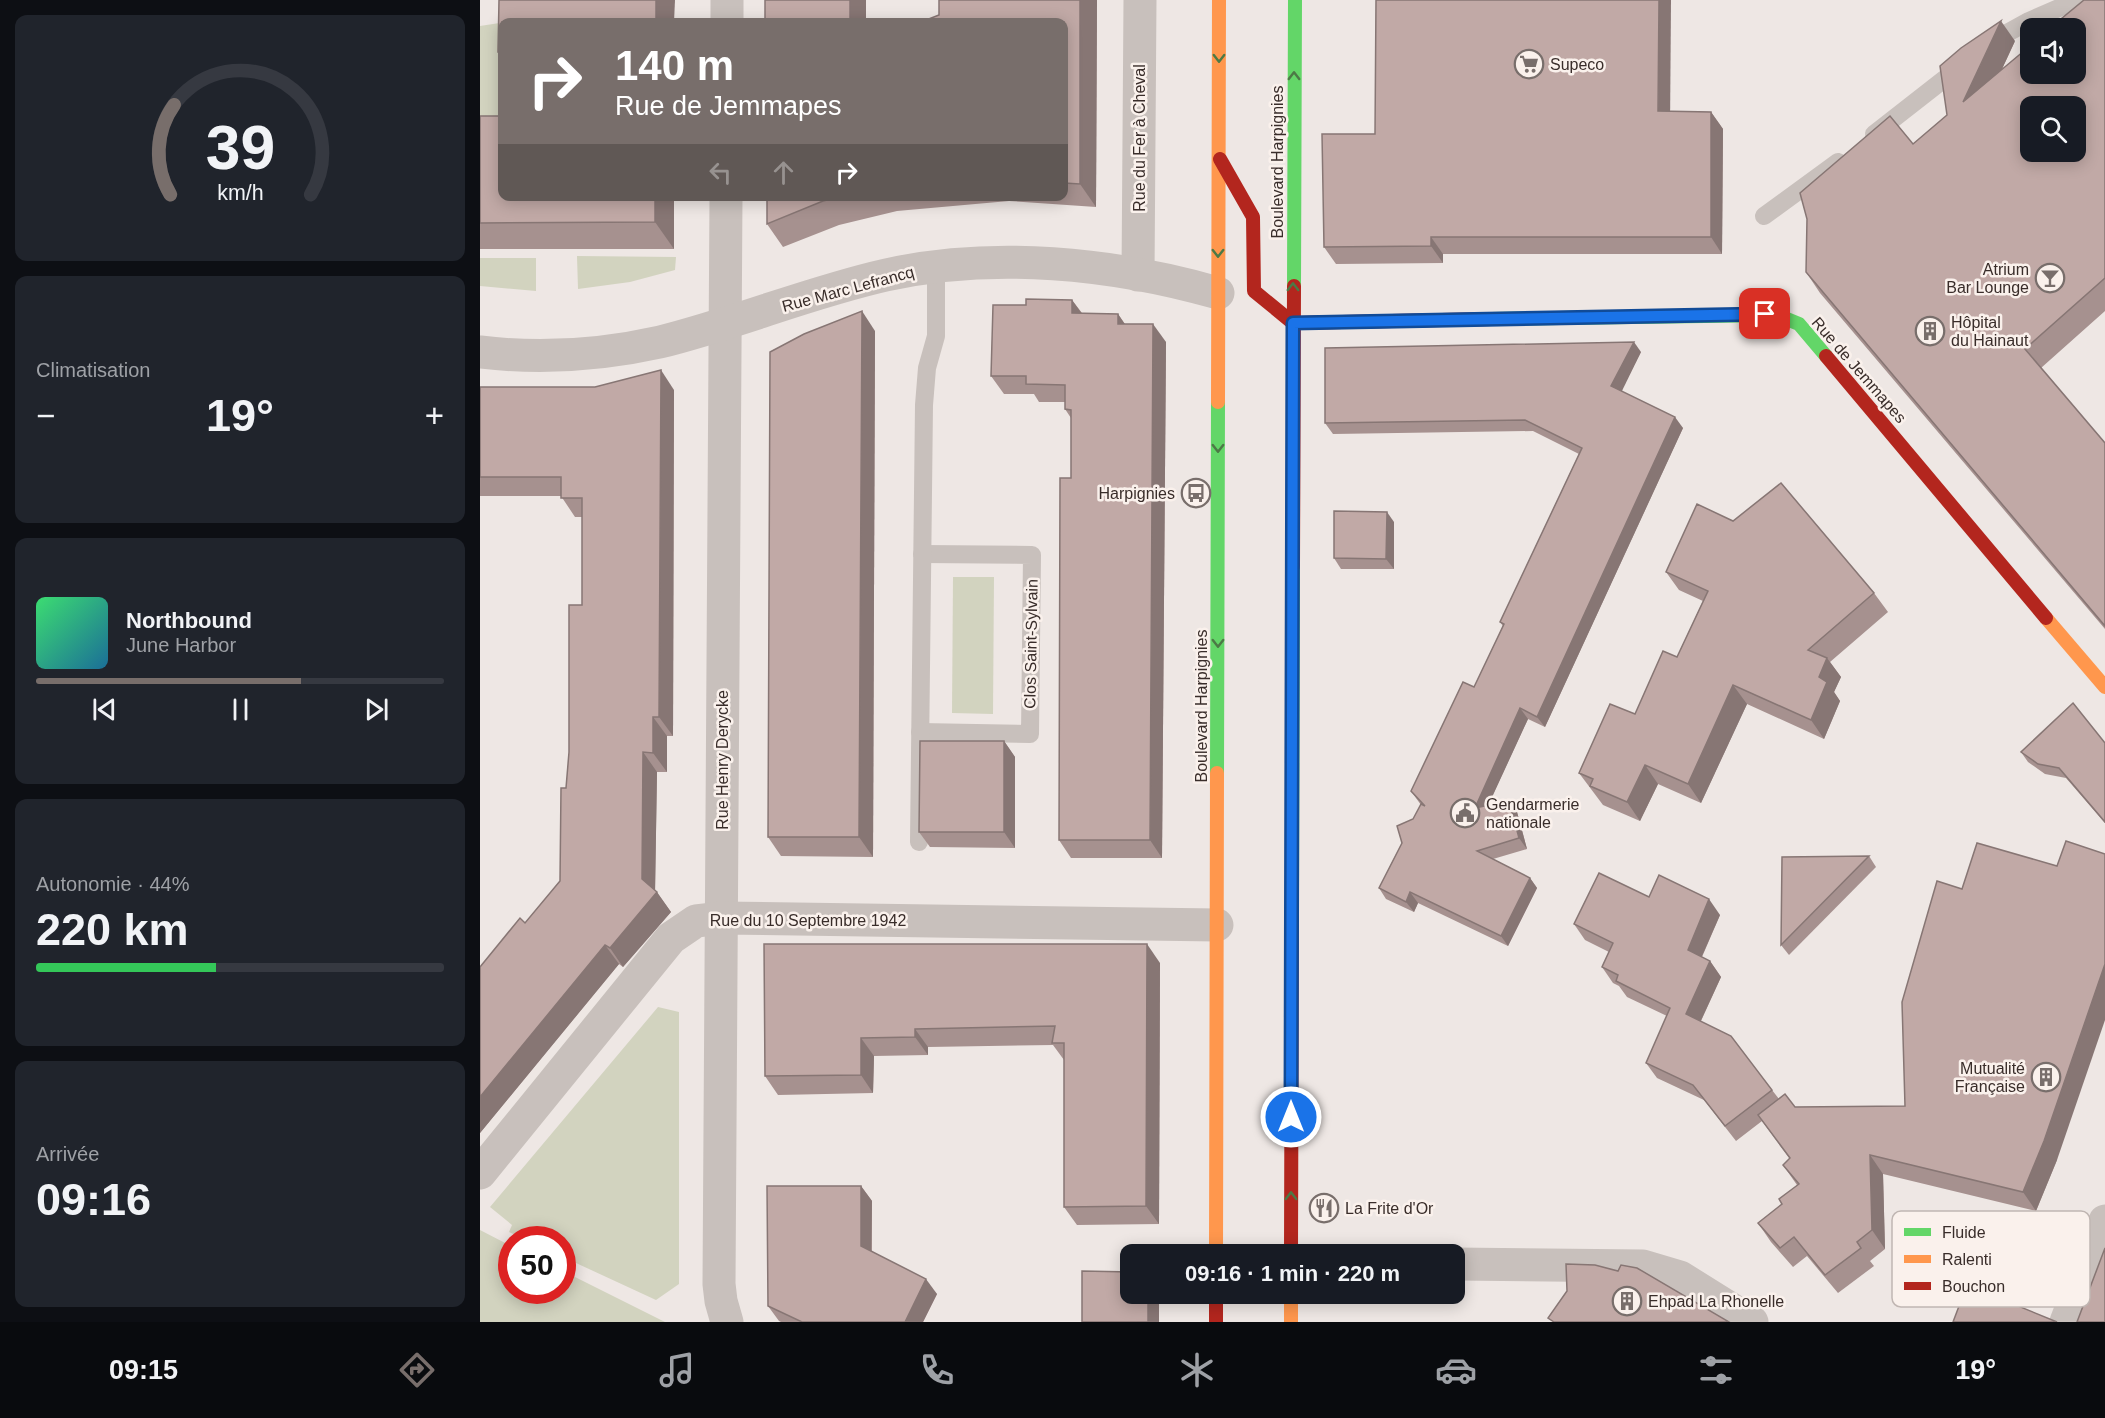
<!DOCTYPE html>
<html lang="fr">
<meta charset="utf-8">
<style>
body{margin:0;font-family:Arial,sans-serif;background:#20242c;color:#f1f3f6;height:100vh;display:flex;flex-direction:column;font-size:22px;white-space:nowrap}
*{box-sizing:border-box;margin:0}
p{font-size:20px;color:#9ea1a6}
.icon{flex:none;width:33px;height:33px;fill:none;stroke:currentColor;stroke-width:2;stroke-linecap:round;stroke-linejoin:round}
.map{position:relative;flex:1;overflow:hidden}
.details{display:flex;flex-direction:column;gap:15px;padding:15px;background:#0d0f14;width:480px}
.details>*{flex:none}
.top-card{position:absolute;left:18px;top:18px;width:570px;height:183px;border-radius:12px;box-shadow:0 3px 15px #0003;background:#786e6b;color:#fff;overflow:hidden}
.tools{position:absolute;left:1540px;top:18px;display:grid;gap:12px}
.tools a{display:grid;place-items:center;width:66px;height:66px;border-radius:12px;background:#171b24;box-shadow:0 3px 15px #0003;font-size:30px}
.speed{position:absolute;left:18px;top:1226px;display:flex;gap:12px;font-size:30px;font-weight:700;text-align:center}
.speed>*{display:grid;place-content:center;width:78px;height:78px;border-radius:50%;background:#171b24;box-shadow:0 3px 15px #0003;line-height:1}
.speed .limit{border:9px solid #d22;background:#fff;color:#111}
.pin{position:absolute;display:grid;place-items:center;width:51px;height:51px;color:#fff;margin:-26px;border-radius:12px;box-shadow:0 3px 9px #0006}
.me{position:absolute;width:66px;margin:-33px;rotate:0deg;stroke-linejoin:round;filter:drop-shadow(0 0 4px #0008)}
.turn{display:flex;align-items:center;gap:21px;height:126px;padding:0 18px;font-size:27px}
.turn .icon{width:78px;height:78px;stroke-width:2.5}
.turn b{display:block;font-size:42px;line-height:51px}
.lanes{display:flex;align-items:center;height:57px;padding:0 18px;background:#0003;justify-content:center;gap:30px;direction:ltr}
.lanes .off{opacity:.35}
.big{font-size:45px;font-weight:800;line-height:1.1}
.details .tile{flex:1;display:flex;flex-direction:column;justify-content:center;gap:9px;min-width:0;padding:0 21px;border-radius:12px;background:#20242c}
.details .dial{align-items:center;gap:0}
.dial svg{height:156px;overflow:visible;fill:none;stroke:#363941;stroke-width:7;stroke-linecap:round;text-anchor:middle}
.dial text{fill:#f1f3f6;stroke:none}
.song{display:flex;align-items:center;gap:18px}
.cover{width:72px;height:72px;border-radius:9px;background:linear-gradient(135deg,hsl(140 70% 55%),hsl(200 70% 35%))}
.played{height:6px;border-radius:3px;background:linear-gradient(90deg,#786e6b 65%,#363941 65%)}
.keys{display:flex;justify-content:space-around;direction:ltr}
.heat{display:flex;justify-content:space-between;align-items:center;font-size:33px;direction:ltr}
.charge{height:9px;border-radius:4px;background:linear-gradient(90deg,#34c759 44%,#363941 0)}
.trip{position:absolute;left:640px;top:1244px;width:345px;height:60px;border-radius:12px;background:#171b24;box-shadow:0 3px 15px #0003;font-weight:800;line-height:60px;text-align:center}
.tab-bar{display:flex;height:96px;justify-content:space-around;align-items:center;background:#090b0e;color:#9ea1a6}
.tab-bar .icon{width:42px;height:42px}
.tab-bar .on{color:#786e6b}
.tab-bar b{font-size:27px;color:#f1f3f6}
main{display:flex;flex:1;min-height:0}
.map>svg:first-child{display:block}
</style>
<main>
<section class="details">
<div class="tile dial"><svg viewBox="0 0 100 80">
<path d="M14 69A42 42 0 1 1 86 69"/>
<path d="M14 69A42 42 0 0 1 16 23" stroke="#786e6b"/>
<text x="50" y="56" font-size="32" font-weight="700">39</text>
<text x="50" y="72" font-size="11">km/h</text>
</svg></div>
<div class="tile"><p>Climatisation</p>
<div class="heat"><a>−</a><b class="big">19°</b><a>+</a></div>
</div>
<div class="tile">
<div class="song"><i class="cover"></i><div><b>Northbound</b><p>June Harbor</p></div></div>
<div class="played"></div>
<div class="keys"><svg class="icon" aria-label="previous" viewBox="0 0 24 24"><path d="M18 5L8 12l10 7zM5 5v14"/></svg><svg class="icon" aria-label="pause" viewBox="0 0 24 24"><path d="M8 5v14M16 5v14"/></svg><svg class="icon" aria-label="next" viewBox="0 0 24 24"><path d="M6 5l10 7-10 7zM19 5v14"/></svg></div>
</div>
<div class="tile"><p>Autonomie · 44%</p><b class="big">220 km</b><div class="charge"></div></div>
<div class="tile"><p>Arrivée</p><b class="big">09:16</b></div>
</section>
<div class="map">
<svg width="1625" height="1322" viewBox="0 0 1625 1322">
<rect width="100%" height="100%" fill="#eee7e4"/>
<g fill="#d2d3bf">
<path d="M22,22V139H0V26L26,22Z"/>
<path d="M97,256L196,257L195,270L150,282L98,289Z"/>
<path d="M0,258H56V291L0,286Z"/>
<path d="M473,577H514L513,714L472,713Z"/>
<path d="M178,1007L199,1012V1284L176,1300L83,1257L82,1239H44L29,1232L32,1225L10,1207Z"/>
<path d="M0,1230L31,1246L32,1290H82L83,1271L185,1322H0Z"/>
</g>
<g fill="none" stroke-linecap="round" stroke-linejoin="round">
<g stroke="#c8c0bc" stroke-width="18">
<path d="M1509,43L1549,21L1597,0"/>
<path d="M1394,134L1481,66"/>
<path d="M1284,216L1358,162"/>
<path d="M440,732L550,734L552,555L442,554"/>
<path d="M439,842L444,405L447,368L456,336V267"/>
</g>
<g stroke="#c8c0bc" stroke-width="33">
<path d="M247,22V0"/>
<path d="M246,196L239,1284L241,1301L247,1322"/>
<path d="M658,275L660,0"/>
<path d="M0,352C59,359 122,355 180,342C257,323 330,292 406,275C514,251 633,263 738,293"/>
<path d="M0,1173L191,938L216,921L242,918L737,925"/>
<path d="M975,1264L1163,1266L1200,1277L1272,1322"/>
<path d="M1586,1322L1625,1221"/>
</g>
<g stroke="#63d668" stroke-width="14">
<path d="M814,286L815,0"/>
<path d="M1011,319L1297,315L1319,324L1346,356"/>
<path d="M737,773L738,402"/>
<path d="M812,897L813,566"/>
</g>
<g stroke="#ff974d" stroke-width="14">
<path d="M738,402L739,0"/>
<path d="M1566,618L1625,687"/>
<path d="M736,1254L737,773"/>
<path d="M811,1293V1322"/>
</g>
<g stroke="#b3261e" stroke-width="14">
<path d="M740,159L773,217L774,291L813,323L1011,319"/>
<path d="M1346,356L1566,618"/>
<path d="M813,566L814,286"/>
<path d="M811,1254L812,897"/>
<path d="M736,1293V1322"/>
</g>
</g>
<g fill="#a6918f">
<path d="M617,0L616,207L529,201L417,211L359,225L303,247L287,224V196H584V22Z"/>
<path d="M1625,0V311L1561,368L1625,443V629L1340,293L1326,272L1433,144L1467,115L1535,41L1522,69Z"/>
<path d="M1190,111L1231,112L1243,129L1242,254H963V263L856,264L844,247L895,134Z"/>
<path d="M0,116L194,196V249H0Z"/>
<path d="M592,300L602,313L638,314L645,324L686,342L682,858H591L579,840L591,478V418L585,409V402H559L554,394H524L511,376L546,305Z"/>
<path d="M395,331L393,857L301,856L288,837Z"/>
<path d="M1161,352L1141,391L1203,428L1065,727L1048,719L1008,805L1037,812L1047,849L1013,859L1050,878L1057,888L1028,946L938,903L934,912L906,899L899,888L941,805L931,791L994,687L1023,626L1020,622L1099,454L1053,431L853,434L845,423Z"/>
<path d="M0,387L194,390L193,736H187V772H177L175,890L191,912L143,967L139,964L0,1133V967L45,923L80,881L86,788L102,605V517H95L81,496H0Z"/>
<path d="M914,522V569H861L854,558Z"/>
<path d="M1186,572L1394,593L1408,612L1350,662L1361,677L1354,692L1360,701L1344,739L1267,704L1221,803L1178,784L1160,821L1123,805L1099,773L1155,714L1197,657L1223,601L1199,590Z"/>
<path d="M524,741L535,757V848L450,847L439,832Z"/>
<path d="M1625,743V823L1586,778L1565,774L1548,762L1541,752Z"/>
<path d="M1389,856L1396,867L1309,955L1301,945Z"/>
<path d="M1169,897L1240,915L1222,957L1230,961L1241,977L1221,1021L1292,1090L1299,1099L1315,1107L1577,1160L1556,1211L1403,1174L1405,1249L1390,1261L1394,1266L1358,1293L1327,1256L1313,1267L1291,1242L1278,1223L1302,1204L1317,1185L1303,1165L1310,1159L1282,1121L1256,1141L1224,1100L1177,1078L1166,1063L1187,1016L1147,997L1139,986L1133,983L1122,967L1129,952L1105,940L1094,924Z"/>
<path d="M284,944L680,963L679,1224L597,1225L584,1207V1060L573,1045L448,1047V1055L394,1056L393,1093L298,1095L285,1076Z"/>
<path d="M381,1186L392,1201V1251L457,1294L443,1322H301L299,1321L288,1306Z"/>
</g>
<g fill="#877674">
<path d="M176,0H195L194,22H176Z"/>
<rect x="370" y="0" width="16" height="22"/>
<path d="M600,0H617L616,207L600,184Z"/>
<path d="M1179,0H1191L1190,128L1178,111Z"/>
<path d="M1521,21L1535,41L1497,123L1483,102Z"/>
<path d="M1231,112L1243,129L1242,254L1231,237Z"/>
<path d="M175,196H194V249L175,222Z"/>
<path d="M951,237L963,254V263L951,246Z"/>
<path d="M592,300L605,318L592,313Z"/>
<path d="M382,311L395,331L393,857L379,837Z"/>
<path d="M638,314L650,332L638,324Z"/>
<path d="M673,324L686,342L682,858L670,840Z"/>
<path d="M1154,342L1161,352L1139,397L1131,386Z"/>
<path d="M181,370L194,390L193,736L179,717Z"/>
<path d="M1195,417L1203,428L1065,727L1057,717Z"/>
<path d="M907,512L914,522V569L906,559Z"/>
<path d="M1347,658L1361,677L1354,692L1360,701L1344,739L1331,720L1339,677Z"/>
<path d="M1253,685L1267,704L1221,803L1208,784Z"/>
<path d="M1040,708L1048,719L1002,819L995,808Z"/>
<path d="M173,717L187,736V772L173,753Z"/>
<path d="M524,741L535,757V848L524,832Z"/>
<path d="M163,752L177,772L175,895L177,892L191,912L143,967L130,948L162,879Z"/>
<path d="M1165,765L1178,784L1160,821L1147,802Z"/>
<path d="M1029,801L1037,812L1047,849L1039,838Z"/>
<path d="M1050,878L1057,888L1028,946L1021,936Z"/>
<path d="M930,892L938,903L934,912L926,902Z"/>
<path d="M1229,899L1240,915L1218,965L1208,950Z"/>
<path d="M667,944L680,963L679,1224L666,1206Z"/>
<path d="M125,945L139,964L0,1133V1097Z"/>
<path d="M1230,961L1241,977L1217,1029L1206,1014Z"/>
<path d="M1625,964V1020L1577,1160L1556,1211L1543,1192Z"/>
<path d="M435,1029L448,1047V1055L435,1037Z"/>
<path d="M381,1038L394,1056L393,1093L381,1075Z"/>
<path d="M1390,1155L1403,1174L1405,1249L1392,1230Z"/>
<path d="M381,1186L392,1201L391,1261L381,1246Z"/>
<path d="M446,1279L457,1294L443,1322H425Z"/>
<rect x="668" y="1293" width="11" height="29"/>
</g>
<g fill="#c1a9a6" stroke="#877674" stroke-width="1.5" fill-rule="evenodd">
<path d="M19,0H176V22H22V52H18Z"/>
<rect x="285" y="0" width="85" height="22"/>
<path d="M459,0H600V184L584,183V22H441L459,15Z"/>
<path d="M896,0H1179L1178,111L1231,112V237H951V246L844,247L842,134H895Z"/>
<path d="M1604,0H1625V278L1545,349L1625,443V626L1326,272L1327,219L1320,193L1410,116L1433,144L1467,115L1460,66L1481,48L1521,21L1483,102L1551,45V74H1596V28H1570ZM1551,106H1596V152H1551Z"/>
<path d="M0,116H22V196H175V222L0,223Z"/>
<path d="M287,196H363L343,201L287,224Z"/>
<path d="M546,299L592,300V313L638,314V324H673L670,840H579L580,478H591V410L585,409V385L546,384V376H511L513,305H546Z"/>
<path d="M382,311L379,837H288L290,352L324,334Z"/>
<path d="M1154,342L1131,386L1195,417L1057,717L1040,708L995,808L1029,801L1039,838L997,851L1050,878L1021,936L930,892L926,902L899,888L922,843L917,826L933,819L941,804L945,806L931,791L983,682L994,687L1024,624L1020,622L1102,448L1045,420L845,423V348Z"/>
<path d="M181,370L179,717H173V753L163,752L162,879L177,892L130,948L125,945L0,1097V967L40,918L45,923L80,881L81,788H86L89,752V605H102V498H81V477H0V387H115Z"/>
<path d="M1301,483L1394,593L1328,650L1347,658L1339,677L1347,682L1331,720L1253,685L1208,784L1165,765L1147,802L1110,786L1113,779L1099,773L1130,704L1155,714L1183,651L1197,657L1228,591L1186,572L1217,504L1253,521Z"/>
<path d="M854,511L907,512L906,559L854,558Z"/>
<path d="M1593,703L1625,743V822L1579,768L1558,764L1541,752Z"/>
<path d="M440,741H524V832H439Z"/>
<path d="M1586,841L1625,854V964L1564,1141L1543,1192L1390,1155L1392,1230L1377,1242L1381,1248L1345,1275L1314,1237L1300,1248L1278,1223L1302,1204L1299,1199L1319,1184L1303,1165L1310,1158L1278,1115L1305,1094L1315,1107L1425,1106L1422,1002L1457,881L1482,889L1497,843L1577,866Z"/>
<path d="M1389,856L1301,945L1302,857Z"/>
<path d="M1119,873L1169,897L1179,875L1229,899L1208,950L1230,961L1206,1014L1251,1036L1292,1090L1245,1126L1213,1085L1166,1063L1190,1008L1136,981L1138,975L1122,967L1133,943L1094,924Z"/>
<path d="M284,944H667L666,1206L584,1207V1043H572L575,1026L435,1029V1037L381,1038V1075L285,1076Z"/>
<path d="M287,1186H381V1246L446,1279L425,1322H322L288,1306Z"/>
<path d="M1625,1248V1322H1597Z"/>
<path d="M1086,1264L1115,1265L1138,1271L1141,1265L1157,1268L1249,1322H1074L1068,1318L1087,1291Z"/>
<path d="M602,1271L651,1272V1293H668V1322H602Z"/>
<path d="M1487,1285L1577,1322H1473Z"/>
</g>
<defs><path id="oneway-chevron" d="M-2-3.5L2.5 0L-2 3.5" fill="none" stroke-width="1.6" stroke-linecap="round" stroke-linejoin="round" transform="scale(1.5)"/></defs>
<g stroke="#4c7946">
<use href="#oneway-chevron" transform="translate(739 58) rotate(90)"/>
<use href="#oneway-chevron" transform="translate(814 76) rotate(-90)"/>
<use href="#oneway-chevron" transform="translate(738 253) rotate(90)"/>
<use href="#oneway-chevron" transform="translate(813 287) rotate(-90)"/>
<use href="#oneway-chevron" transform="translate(738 448) rotate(90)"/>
<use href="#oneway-chevron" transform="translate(738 643) rotate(90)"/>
<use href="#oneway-chevron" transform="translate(811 1196) rotate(-90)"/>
</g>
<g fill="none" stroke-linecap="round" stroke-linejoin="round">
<g stroke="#114b97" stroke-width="15">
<path id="route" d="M811,1117L813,323L1285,314"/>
</g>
<use href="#route" stroke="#1a73e8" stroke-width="10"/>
</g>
<defs>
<g id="supermarket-ring" transform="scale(1.5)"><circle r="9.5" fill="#faf1ec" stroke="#786e6b" stroke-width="1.5"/><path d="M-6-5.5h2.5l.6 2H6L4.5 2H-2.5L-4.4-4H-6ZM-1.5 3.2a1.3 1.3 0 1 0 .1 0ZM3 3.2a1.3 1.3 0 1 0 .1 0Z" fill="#786e6b"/></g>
<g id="bar-ring" transform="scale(1.5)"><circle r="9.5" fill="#faf1ec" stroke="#786e6b" stroke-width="1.5"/><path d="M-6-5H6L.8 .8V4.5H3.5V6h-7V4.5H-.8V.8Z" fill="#786e6b"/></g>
<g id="building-ring" transform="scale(1.5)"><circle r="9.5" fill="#faf1ec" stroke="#786e6b" stroke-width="1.5"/><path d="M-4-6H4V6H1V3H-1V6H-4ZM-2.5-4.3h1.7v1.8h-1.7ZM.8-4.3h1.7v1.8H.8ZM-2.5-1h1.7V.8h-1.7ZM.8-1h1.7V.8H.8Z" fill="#786e6b"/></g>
<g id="bus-ring" transform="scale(1.5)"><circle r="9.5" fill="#faf1ec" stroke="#786e6b" stroke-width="1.5"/><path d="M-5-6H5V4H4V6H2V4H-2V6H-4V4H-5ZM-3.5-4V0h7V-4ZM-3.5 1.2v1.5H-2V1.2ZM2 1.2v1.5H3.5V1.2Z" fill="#786e6b"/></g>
<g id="civic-ring" transform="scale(1.5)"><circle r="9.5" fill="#faf1ec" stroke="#786e6b" stroke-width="1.5"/><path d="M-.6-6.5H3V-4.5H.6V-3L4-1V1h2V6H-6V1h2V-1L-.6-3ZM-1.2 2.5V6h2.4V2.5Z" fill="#786e6b"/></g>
<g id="restaurant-ring" transform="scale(1.5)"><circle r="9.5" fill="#faf1ec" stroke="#786e6b" stroke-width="1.5"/><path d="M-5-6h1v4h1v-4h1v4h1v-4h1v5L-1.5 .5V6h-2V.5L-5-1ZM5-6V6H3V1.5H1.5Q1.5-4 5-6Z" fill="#786e6b"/></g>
</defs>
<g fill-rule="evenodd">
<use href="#supermarket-ring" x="1049" y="64"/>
<use href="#bar-ring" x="1570" y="278"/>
<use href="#building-ring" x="1450" y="331"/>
<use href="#bus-ring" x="716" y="493"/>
<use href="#civic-ring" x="985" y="813"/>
<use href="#building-ring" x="1566" y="1077"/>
<use href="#restaurant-ring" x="844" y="1208"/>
<use href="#building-ring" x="1147" y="1301"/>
</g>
<g text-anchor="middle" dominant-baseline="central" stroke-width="5" stroke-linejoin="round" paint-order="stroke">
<g font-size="16" fill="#392d2a" stroke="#faf1ec" text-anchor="start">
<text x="1070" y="64">Supeco</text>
<text x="1549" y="269" text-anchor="end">Atrium<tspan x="1549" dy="18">Bar Lounge</tspan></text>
<text x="1471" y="322">Hôpital<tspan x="1471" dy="18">du Hainaut</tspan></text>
<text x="695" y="493" text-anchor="end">Harpignies</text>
<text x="1006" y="804">Gendarmerie<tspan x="1006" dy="18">nationale</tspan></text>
<text x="1545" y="1068" text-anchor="end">Mutualité<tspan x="1545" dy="18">Française</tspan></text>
<text x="865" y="1208">La Frite d'Or</text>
<text x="1168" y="1301">Ehpad La Rhonelle</text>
</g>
<g font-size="16" fill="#392d2a" stroke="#faf1ec">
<text transform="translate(659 138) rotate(-90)">Rue du Fer à Cheval</text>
<text transform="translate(797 162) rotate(-90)">Boulevard Harpignies</text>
<text transform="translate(368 289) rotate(-15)">Rue Marc Lefrancq</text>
<text transform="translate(1379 370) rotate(49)">Rue de Jemmapes</text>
<text transform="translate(551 644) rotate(-89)">Clos Saint-Sylvain</text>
<text transform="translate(721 706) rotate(-90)">Boulevard Harpignies</text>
<text transform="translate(242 760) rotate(-90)">Rue Henry Derycke</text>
<text x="328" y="920">Rue du 10 Septembre 1942</text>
</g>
</g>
<rect x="1412" y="1211" width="198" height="96" rx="9" fill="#faf1ec" stroke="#c0b6b2" stroke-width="1.5"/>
<rect x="1424" y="1228" width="27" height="8" fill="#63d668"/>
<rect x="1424" y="1255" width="27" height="8" fill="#ff974d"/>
<rect x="1424" y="1282" width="27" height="8" fill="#b3261e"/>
<g font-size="16" fill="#392d2a">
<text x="1462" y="1238">Fluide</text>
<text x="1462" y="1265">Ralenti</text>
<text x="1462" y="1292">Bouchon</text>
</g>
</svg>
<div class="tools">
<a><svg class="icon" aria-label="sound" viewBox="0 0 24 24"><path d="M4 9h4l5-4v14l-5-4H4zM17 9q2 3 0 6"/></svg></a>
<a><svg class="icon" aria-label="search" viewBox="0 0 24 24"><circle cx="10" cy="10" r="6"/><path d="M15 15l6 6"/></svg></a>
</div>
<div class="speed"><div class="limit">50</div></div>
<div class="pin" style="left:1285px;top:314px;background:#d93025"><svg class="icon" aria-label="arrive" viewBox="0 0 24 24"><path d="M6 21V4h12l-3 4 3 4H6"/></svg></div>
<svg class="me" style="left:811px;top:1117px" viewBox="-20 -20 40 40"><circle r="17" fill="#1a73e8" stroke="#fff" stroke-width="3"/><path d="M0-11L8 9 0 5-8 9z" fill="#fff"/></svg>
<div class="trip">09:16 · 1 min · 220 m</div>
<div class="top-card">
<div class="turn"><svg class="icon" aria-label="right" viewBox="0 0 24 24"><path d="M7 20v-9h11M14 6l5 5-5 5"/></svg><div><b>140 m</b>Rue de Jemmapes</div></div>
<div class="lanes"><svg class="icon off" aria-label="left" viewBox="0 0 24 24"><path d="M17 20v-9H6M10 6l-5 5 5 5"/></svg><svg class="icon off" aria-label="ahead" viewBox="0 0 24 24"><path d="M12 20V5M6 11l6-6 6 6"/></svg><svg class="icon" aria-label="right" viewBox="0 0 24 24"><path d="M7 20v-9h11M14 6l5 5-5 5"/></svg></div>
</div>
</div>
</main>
<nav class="tab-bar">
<b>09:15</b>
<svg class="icon on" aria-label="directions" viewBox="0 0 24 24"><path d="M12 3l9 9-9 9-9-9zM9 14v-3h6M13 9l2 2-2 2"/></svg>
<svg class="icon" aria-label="music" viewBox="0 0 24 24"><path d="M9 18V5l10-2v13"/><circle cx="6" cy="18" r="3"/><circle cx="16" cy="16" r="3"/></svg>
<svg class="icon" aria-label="phone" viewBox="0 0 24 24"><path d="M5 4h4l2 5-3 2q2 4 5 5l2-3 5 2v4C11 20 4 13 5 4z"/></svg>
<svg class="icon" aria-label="climate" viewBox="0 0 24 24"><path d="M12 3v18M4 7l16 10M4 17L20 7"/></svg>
<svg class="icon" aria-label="car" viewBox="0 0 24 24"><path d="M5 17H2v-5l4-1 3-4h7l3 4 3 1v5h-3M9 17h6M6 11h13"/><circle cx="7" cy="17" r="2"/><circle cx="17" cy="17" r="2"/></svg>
<svg class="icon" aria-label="filters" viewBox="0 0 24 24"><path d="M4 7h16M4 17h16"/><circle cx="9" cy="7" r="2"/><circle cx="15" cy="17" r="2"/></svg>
<b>19°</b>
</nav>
